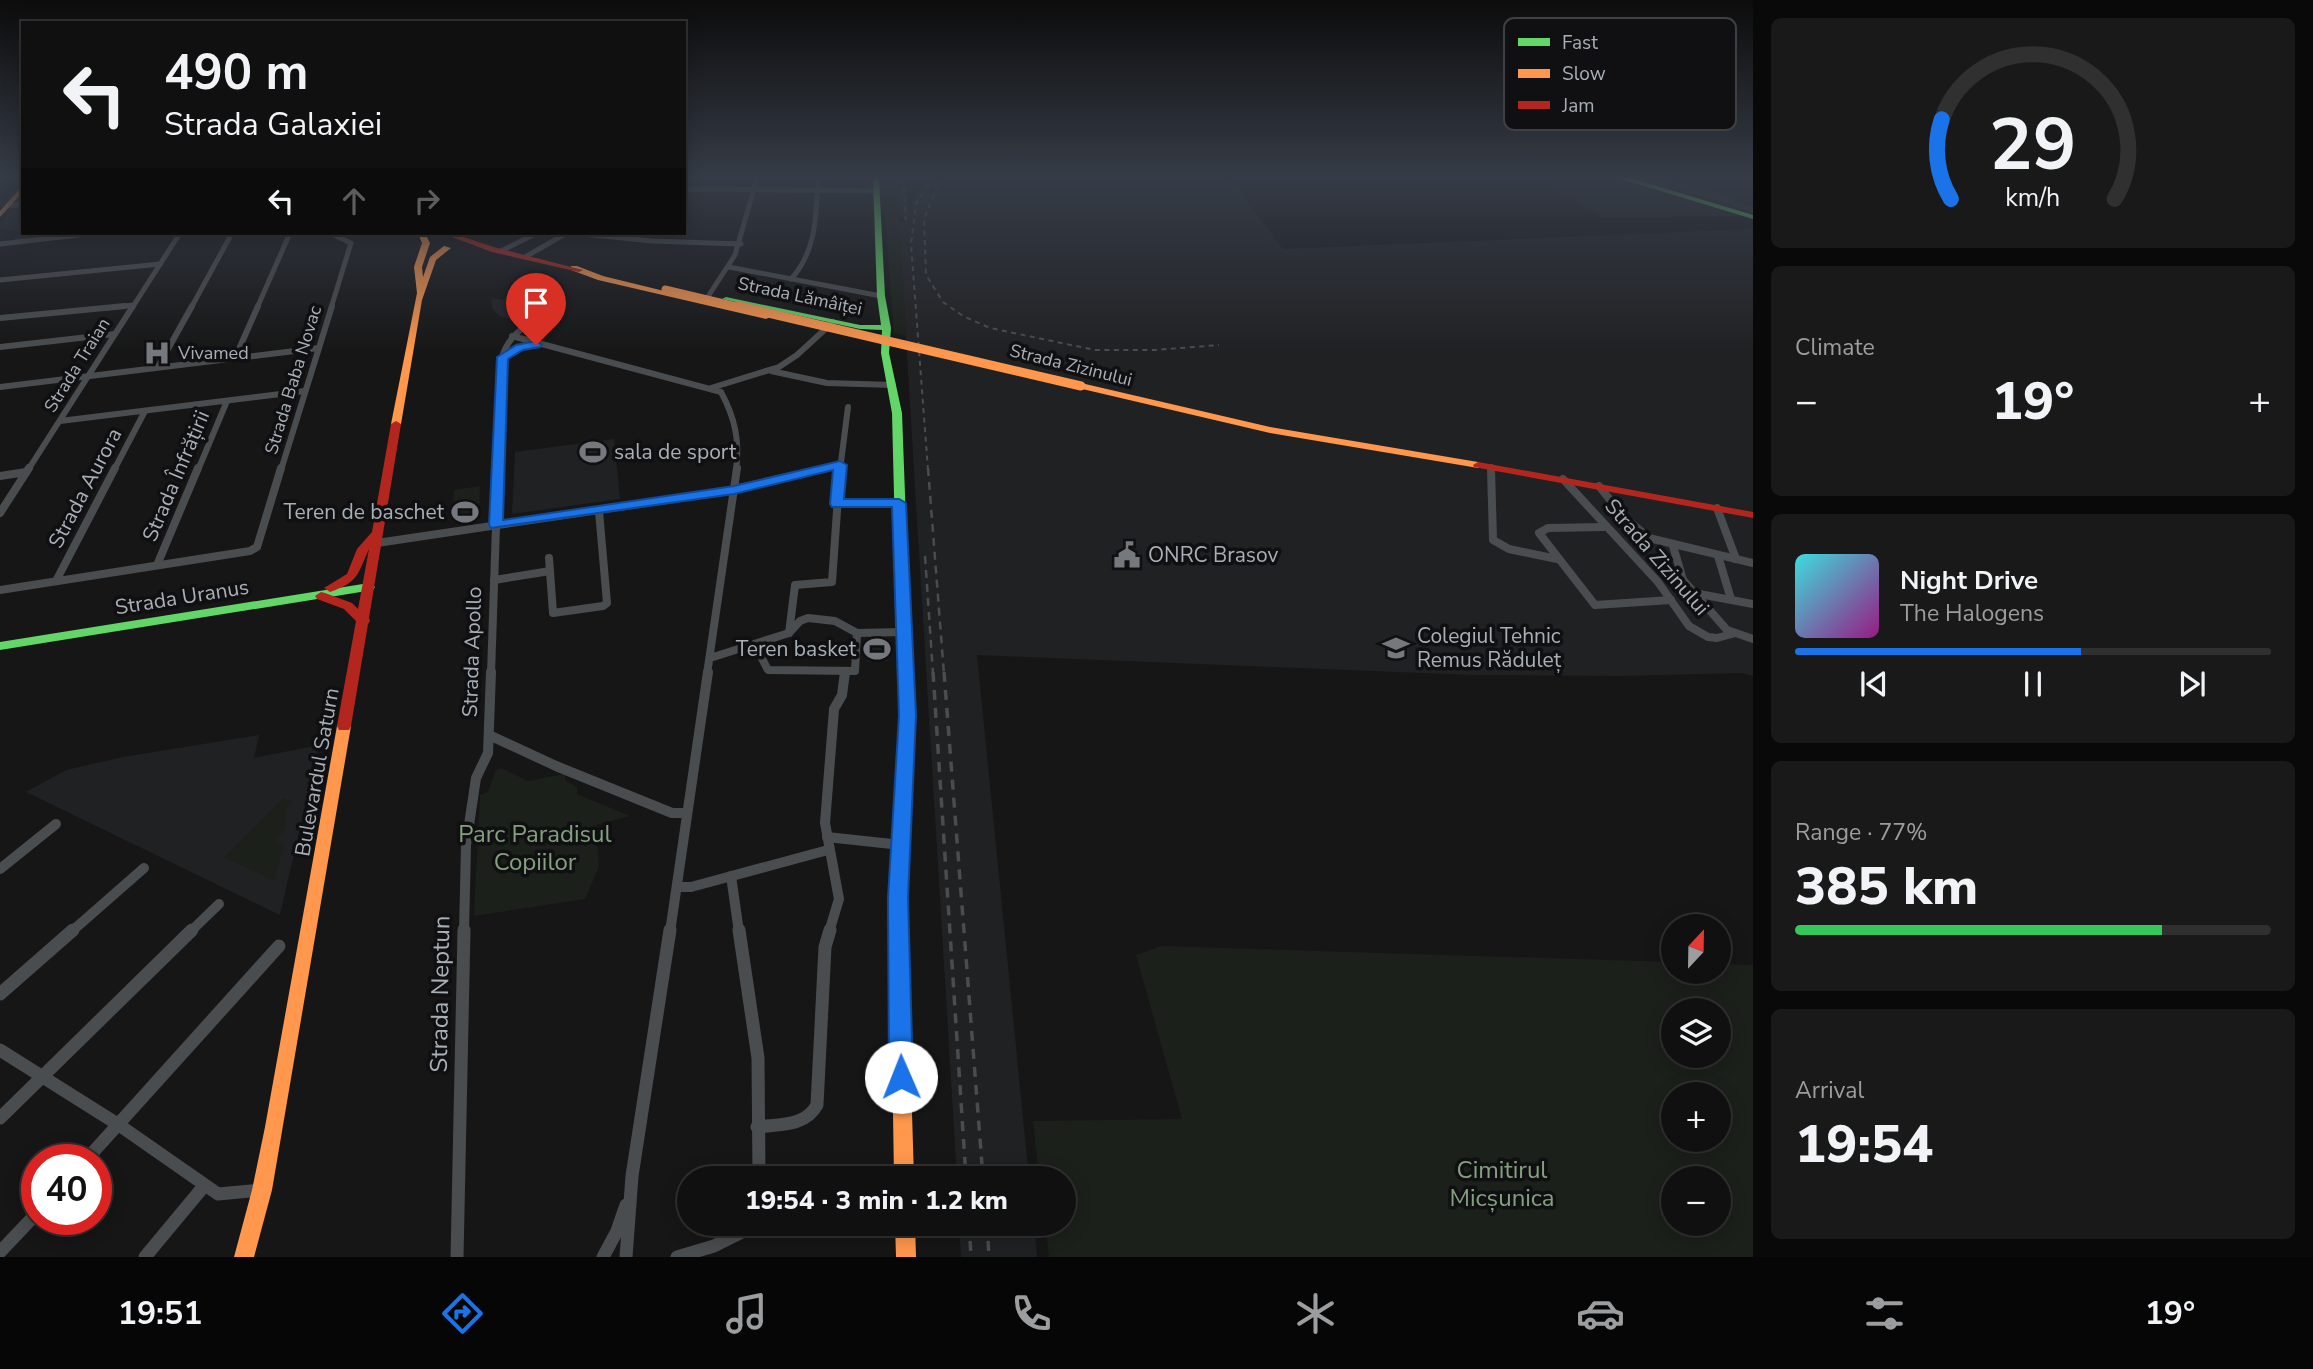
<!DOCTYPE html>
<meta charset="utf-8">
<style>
body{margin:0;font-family:"Nunito Sans",sans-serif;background:#191919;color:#f1f3f6;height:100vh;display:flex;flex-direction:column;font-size:26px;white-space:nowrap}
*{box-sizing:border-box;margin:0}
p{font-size:23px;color:#9c9d9f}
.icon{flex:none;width:38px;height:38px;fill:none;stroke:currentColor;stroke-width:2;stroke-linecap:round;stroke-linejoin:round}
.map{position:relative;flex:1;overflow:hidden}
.drawer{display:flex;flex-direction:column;gap:18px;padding:18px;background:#090909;width:560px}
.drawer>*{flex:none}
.banner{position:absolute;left:21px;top:21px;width:665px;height:214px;border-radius:0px;box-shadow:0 4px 18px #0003,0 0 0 2px #303030;background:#101010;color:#f1f3f6;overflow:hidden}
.needle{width:46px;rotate:22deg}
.buttons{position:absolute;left:1661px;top:914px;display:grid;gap:14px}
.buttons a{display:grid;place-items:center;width:70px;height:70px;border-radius:50%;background:#101010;box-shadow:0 4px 18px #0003,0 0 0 2px #303030;font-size:35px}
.speed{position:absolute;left:21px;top:1144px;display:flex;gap:14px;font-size:35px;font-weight:700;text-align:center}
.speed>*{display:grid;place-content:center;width:91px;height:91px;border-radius:50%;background:#101010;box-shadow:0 4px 18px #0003,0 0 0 2px #303030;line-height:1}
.speed .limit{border:10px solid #d22;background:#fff;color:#111}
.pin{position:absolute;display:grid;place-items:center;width:60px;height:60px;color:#fff;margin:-72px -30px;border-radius:50% 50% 50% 0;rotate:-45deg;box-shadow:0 0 7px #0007}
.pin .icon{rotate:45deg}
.me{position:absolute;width:77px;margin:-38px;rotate:359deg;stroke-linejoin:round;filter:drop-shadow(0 0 5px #0008)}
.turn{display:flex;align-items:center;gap:24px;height:147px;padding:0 28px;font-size:32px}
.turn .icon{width:91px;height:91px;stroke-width:2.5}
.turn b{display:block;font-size:49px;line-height:60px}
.lanes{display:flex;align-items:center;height:66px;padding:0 28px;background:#0003;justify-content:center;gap:35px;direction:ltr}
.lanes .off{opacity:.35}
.big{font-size:52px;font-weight:800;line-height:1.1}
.drawer .widget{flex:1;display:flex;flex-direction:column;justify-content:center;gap:10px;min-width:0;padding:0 24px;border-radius:10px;background:#191919}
.drawer .dial{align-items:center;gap:0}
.dial svg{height:182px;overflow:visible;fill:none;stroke:#303030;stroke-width:7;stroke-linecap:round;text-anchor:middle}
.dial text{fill:#f1f3f6;stroke:none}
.song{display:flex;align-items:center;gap:21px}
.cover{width:84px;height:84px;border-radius:10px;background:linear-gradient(135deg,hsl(180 70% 55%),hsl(310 70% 35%))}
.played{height:7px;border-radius:4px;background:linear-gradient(90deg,#1a73e8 60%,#303030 60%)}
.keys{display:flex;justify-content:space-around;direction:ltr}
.heat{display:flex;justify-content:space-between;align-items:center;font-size:38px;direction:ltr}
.charge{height:10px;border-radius:5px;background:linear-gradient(90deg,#34c759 77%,#303030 0)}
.trip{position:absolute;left:677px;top:1166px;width:399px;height:70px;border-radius:35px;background:#101010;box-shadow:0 4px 18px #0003,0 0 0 2px #303030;font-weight:800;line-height:70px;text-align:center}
.dock{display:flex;height:112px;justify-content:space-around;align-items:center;background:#060606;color:#9c9d9f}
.dock .icon{width:49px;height:49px}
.dock .on{color:#1a73e8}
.dock b{font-size:32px;color:#f1f3f6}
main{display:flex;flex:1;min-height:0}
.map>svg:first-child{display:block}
</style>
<main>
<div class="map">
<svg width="1753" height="1257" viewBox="0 0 1753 1257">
<rect width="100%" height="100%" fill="#161616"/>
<g fill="#202123">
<path d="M905,178L910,217L912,203L930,178H1229L1283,249L1753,229V676L1742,673L1619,676L1471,675L977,655L1029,1178H957L899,223L909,221L898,214L896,179Z"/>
<path d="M1753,178V216L1603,217L1541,179Z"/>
<path d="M23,208V233H90L12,242L20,231L0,229V224L12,210Z"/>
<path d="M511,294L556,304L527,323L501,317L492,309L491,298L502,300Z"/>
<path d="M614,439L620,499L512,514L515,452Z"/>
<path d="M259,735L254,758L319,745L280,915L26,792L66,770L123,757Z"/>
<path d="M959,1223H1034L1037,1257H961Z"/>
</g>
<g fill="#1b201a" fill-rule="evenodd">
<path d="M883,178H896L906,336L894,333L883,190H878V182H883Z"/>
<path d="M480,486L479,515L452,519L454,490Z"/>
<path d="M887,637L888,661L867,662L866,638Z"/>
<path d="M501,768L528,781L565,774V780L577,787V794L630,816L596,825L599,867L585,899L474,916L480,795L488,792L496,770Z"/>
<path d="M283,798L293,802L285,810L286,828L275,840L284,845L274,881L224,857Z"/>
<path d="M1162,946L1673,962V971H1718L1719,964L1753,965V1257H1049L1045,1223H1064V1178H1039L1033,1121L1182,1119L1136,955ZM1673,1010H1718V1055H1673ZM1673,1094H1718V1139H1673ZM1673,1178H1718V1223H1673Z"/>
</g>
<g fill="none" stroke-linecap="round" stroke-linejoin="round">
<path fill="#2a3337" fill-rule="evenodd" d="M1635,178C1675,178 1716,194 1753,207V213L1706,197Z"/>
<g stroke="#4a4d4f" stroke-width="5">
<path d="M684,189L876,191"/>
<path d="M8,206L23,204"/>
<path d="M330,233L351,243L331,308"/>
<path d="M573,233L652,241L741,244"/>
<path d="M0,244L96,233"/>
<path d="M501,251L537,233"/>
<path d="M525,257L567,233"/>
<path d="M729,267L881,296"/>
<path d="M791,279C817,251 816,214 818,178"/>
<path d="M0,280L160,264"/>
<path d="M709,295L735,255L757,178"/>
<path d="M107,308L134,305"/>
<path d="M132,308L180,233"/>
<path d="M191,308L232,233"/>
<path d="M257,308L290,233"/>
<path d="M556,308L562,304"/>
</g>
<g stroke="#4a4d4f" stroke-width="6">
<path d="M0,318L125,306"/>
<path d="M512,336L721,392C735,418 740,441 736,470"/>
<path d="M0,347L115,334"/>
<path d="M502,357C510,330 536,319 559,306"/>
<path d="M235,358L258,306"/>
<path d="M158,367L192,306"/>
<path d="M771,371L827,383L893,385"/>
<path d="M0,387L319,348"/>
<path d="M711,388L779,367L797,355L833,322"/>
<path d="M60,421L305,391"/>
<path d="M28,470L133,306"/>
<path d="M114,470L145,411"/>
<path d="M198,470L227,401"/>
<path d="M281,470L332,306"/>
<path d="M498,470L502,357L520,347L535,345"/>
<path d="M820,470L840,465"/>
<path d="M840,470L848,407"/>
</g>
<g stroke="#4a4d4f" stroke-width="8">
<path d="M1491,468L1493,540L1509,549L1557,559"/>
<path d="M0,476L26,472"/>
<path d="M1563,479L1658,582L1689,626L1708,637L1717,638L1732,634"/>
<path d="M1599,486L1623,516L1649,538L1753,563"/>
<path d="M837,504L899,503"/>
<path d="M1717,508L1736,559"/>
<path d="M0,513L29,468"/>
<path d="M1604,527L1548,528L1539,533L1595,605L1671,600"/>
<path d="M377,543L721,492L827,468"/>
<path d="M1673,546L1683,580L1727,630L1753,639"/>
<path d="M1718,556L1731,599"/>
<path d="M549,558L553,613L603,606L607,603L599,511"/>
<path d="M157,565L198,468"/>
<path d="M494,580L550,571"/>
<path d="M56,581L115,468"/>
<path d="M0,590L250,551L257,547L281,468"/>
<path d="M1694,593L1753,604"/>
<path d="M789,633L795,585L832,582L840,468"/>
<path d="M755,645L768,670L855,671L857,633"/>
<path d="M710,658L789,633L800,621L808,618L835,621L857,633L905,632"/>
<path d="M491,674L498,468"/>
<path d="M707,674L737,468"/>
<path d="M845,674V671"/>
</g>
<g stroke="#4a4d4f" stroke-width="10">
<path d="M489,735L556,766L672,813H686"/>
<path d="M827,837L901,845"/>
<path d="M0,869L56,824"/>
<path d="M731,876L739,932"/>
<path d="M677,887H691L828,850"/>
<path d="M71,932L144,868"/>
<path d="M190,932L219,904"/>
<path d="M464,932L466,845L476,778L488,753L491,672"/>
<path d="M670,932L708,672"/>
<path d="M829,932L839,899L825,823L834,709L842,695L845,672"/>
</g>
<g stroke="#4a4d4f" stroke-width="13">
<path d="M739,930L758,1058L759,1178"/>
<path d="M0,994L73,930"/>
<path d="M0,1050L119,1125L218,1194L262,1190"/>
<path d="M0,1118L192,930"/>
<path d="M757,1127C779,1124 805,1127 817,1105L825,947L830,930"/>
<path d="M86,1160L279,946"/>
<path d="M0,1252L37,1213"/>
<path d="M145,1257L204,1186"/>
<path d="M457,1257L464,930"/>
<path d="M603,1257L617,1231L626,1205"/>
<path d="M626,1257L632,1176L670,930"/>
<path d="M677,1257L714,1246L760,1223"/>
</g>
<g fill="#63d668" fill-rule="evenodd">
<path d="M873,178H879L885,296L891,328L889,353L902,413L914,739L912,743L907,744L902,743L900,739L892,413L881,353L882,330L860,329L722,299L726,297L860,325H881L877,296Z"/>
<path d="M1618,178H1630L1753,215V219Z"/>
<path d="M369,583L375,587L373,590L0,650V642Z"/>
</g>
<g fill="#ff974d" fill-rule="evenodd">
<path d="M23,185V192L0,217V211Z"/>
<path d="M418,233H425L430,243L422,267L423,277L430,257L444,246L451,248L436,260L422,300L401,424L396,427L391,424L417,293L414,267L422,243Z"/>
<path d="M571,266H577L603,276L770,317L766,319L598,280L571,270Z"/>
<path d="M1081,383L1270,427L1478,462L1483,465L1478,468L1270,433L1078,388L1076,386Z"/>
<path d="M344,721L349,722L351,726L272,1190L254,1257H234L252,1190L265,1127L337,726L339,722Z"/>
<path d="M907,734L912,735L914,739L906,917L914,1178H894L890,917L900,739L902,735Z"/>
<path d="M895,1223H915L916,1257H896Z"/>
</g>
<g fill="#b3261e" fill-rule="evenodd">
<path d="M441,233H451L497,248L583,270L579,272L492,252Z"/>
<path d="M396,421L401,424L369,618L370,621L368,624L351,726L349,730H339L337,726L356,621L344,609L317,599L315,596L321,592L325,593L352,603L358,609L369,549C357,575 359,582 330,592L324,588L347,574L357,549L372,532L391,424Z"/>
<path d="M1478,462L1753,512V518L1474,467L1473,465Z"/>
</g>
<g stroke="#4a4c4d" stroke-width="2" stroke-dasharray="5 4.5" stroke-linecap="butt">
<path d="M903,178L906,225"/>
<path d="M943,178L936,188L924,219L926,275L943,302L963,316L990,328L1095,350H1155L1219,345"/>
<path d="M928,470L911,244L916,204L932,178"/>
</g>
<g stroke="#4a4c4d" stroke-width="2.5" stroke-dasharray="8 6" stroke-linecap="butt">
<path d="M928,468L944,674"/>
<path d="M925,556L933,674"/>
</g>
<g stroke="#4a4c4d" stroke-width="3.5" stroke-dasharray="10 8" stroke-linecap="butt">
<path d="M933,672L966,1178"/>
<path d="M944,672L983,1178"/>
<path d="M969,1223L971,1257"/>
<path d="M987,1223L989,1257"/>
</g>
<path stroke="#ff974d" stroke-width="7" d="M665,289L745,308"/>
<path stroke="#ff974d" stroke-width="9" d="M738,306L1081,386"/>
</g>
<linearGradient id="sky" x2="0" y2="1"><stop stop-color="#0c0c0c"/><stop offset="0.5" stop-color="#363c47"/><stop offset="1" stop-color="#363c47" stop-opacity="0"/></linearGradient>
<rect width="1753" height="354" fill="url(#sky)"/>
<path fill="#1a73e8" stroke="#114b97" stroke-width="2" d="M536,341L542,345L540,347L523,350L508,359L503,520L734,486L840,461L847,465L844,499H899L906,503L916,715L908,898L913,1077L909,1086L901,1089L893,1086L889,1077L888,898L899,715L892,507H832L830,504L833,470L734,494L491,528L489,525L497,357L516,345Z"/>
<defs>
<g id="hospital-bare" transform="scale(2.1)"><path d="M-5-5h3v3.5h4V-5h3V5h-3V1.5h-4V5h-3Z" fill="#75797e" stroke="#101012" stroke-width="2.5" paint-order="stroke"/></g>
<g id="stadium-bare" transform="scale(2.1)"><path d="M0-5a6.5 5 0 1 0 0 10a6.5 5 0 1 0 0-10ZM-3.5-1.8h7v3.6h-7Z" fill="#75797e" stroke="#101012" stroke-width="2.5" paint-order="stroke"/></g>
<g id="civic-bare" transform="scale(2.1)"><path d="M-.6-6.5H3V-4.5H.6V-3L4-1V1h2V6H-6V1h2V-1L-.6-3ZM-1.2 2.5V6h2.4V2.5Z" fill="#75797e" stroke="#101012" stroke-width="2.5" paint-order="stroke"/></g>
<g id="university-bare" transform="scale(2.1)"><path d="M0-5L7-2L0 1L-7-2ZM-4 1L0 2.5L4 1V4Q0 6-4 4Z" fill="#75797e" stroke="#101012" stroke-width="2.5" paint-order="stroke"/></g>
</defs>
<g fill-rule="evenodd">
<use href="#hospital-bare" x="157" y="353"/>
<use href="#stadium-bare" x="593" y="452"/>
<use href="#stadium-bare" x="465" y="512"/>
<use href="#civic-bare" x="1127" y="555"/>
<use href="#university-bare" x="1396" y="648"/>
<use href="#stadium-bare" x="877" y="649"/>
</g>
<g text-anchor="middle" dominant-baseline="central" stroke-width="7" stroke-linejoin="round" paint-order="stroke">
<g font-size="18" fill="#a8afb6" stroke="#101012">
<text transform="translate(800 296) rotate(12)">Strada Lămâiței</text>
<text transform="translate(77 365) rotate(-58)">Strada Traian</text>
<text transform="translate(1071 365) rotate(14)">Strada Zizinului</text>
<text transform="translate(293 380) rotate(-73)">Strada Baba Novac</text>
</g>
<g font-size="18" fill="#a8afb6" stroke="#101012" text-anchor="start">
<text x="178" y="353">Vivamed</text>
</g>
<g font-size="21" fill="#a8afb6" stroke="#101012" text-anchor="start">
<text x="614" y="452">sala de sport</text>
<text x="444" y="512" text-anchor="end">Teren de baschet</text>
<text x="1148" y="555">ONRC Brasov</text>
<text x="1417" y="636">Colegiul Tehnic<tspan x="1417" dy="24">Remus Răduleț</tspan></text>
<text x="856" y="649" text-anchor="end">Teren basket</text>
</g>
<g font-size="21" fill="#a8afb6" stroke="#101012">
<text transform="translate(176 476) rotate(-67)">Strada Înfrățirii</text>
<text transform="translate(85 488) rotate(-62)">Strada Aurora</text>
<text transform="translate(1657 557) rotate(49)">Strada Zizinului</text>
<text transform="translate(182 597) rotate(-9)">Strada Uranus</text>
<text transform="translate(472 652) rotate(-88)">Strada Apollo</text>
<text transform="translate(317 772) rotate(-80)">Bulevardul Saturn</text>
</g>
<g font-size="24" fill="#84a07f" stroke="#101012">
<text x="535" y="834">Parc Paradisul<tspan x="535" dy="28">Copiilor</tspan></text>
<text x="1502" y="1170">Cimitirul<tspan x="1502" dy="28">Micșunica</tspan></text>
</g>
<g font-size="24" fill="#a8afb6" stroke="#101012">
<text transform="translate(440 994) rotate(-89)">Strada Neptun</text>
</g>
</g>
<rect x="1504" y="18" width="232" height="112" rx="10" fill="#101012" stroke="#3e4043" stroke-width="2"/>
<rect x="1518" y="38" width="32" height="8" fill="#63d668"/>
<rect x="1518" y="69" width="32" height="9" fill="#ff974d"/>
<rect x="1518" y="101" width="32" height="8" fill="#b3261e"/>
<g font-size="19" fill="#a8afb6">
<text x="1562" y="49">Fast</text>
<text x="1562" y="80">Slow</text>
<text x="1562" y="112">Jam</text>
</g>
</svg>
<div class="buttons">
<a><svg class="needle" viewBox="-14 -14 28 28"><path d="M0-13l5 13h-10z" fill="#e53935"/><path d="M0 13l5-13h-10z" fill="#9c9d9f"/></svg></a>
<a><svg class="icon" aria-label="layers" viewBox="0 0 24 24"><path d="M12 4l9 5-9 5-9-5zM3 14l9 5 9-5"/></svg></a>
<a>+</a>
<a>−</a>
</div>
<div class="speed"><div class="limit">40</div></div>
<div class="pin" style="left:536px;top:345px;background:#d93025"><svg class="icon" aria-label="arrive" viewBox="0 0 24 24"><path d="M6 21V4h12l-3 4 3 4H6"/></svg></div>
<svg class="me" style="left:901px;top:1077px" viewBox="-20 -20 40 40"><circle r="19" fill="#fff"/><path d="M0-13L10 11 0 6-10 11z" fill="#1a73e8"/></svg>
<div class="trip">19:54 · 3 min · 1.2 km</div>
<div class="banner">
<div class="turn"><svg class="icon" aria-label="left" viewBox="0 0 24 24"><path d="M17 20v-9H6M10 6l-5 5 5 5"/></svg><div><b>490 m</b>Strada Galaxiei</div></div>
<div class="lanes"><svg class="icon" aria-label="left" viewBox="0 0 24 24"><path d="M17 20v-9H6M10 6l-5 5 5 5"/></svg><svg class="icon off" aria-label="ahead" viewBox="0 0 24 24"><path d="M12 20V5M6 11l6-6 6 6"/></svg><svg class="icon off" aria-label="right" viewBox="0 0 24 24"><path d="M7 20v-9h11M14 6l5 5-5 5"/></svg></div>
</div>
</div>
<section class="drawer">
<div class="widget dial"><svg viewBox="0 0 100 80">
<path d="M14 69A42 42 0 1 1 86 69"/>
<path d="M14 69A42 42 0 0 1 10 34" stroke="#1a73e8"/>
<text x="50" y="56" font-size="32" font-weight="700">29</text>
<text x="50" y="72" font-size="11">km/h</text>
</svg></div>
<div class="widget"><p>Climate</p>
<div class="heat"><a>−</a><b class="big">19°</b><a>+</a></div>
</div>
<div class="widget">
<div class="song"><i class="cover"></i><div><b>Night Drive</b><p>The Halogens</p></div></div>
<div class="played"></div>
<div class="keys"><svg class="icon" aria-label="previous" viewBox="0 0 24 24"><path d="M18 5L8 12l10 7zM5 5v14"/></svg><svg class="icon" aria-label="pause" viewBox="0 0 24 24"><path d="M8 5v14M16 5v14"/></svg><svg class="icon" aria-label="next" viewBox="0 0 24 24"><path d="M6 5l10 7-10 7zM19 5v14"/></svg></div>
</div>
<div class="widget"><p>Range · 77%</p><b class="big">385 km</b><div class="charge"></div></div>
<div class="widget"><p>Arrival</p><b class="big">19:54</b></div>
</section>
</main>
<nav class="dock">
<b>19:51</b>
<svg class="icon on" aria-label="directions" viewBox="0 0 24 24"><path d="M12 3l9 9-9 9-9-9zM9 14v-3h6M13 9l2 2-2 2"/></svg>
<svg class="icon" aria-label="music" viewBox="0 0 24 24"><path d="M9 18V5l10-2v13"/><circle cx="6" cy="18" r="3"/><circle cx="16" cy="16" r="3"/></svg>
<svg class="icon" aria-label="phone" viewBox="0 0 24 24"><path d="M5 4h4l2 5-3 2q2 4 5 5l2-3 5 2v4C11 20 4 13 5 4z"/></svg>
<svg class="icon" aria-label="climate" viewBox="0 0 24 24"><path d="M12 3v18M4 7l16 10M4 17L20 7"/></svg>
<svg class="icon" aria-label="car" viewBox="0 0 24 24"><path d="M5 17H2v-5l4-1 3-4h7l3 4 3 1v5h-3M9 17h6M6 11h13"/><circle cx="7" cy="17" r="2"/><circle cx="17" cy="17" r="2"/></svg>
<svg class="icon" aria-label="filters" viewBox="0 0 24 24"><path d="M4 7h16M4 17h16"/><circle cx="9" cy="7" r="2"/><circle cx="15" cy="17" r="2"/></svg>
<b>19°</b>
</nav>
